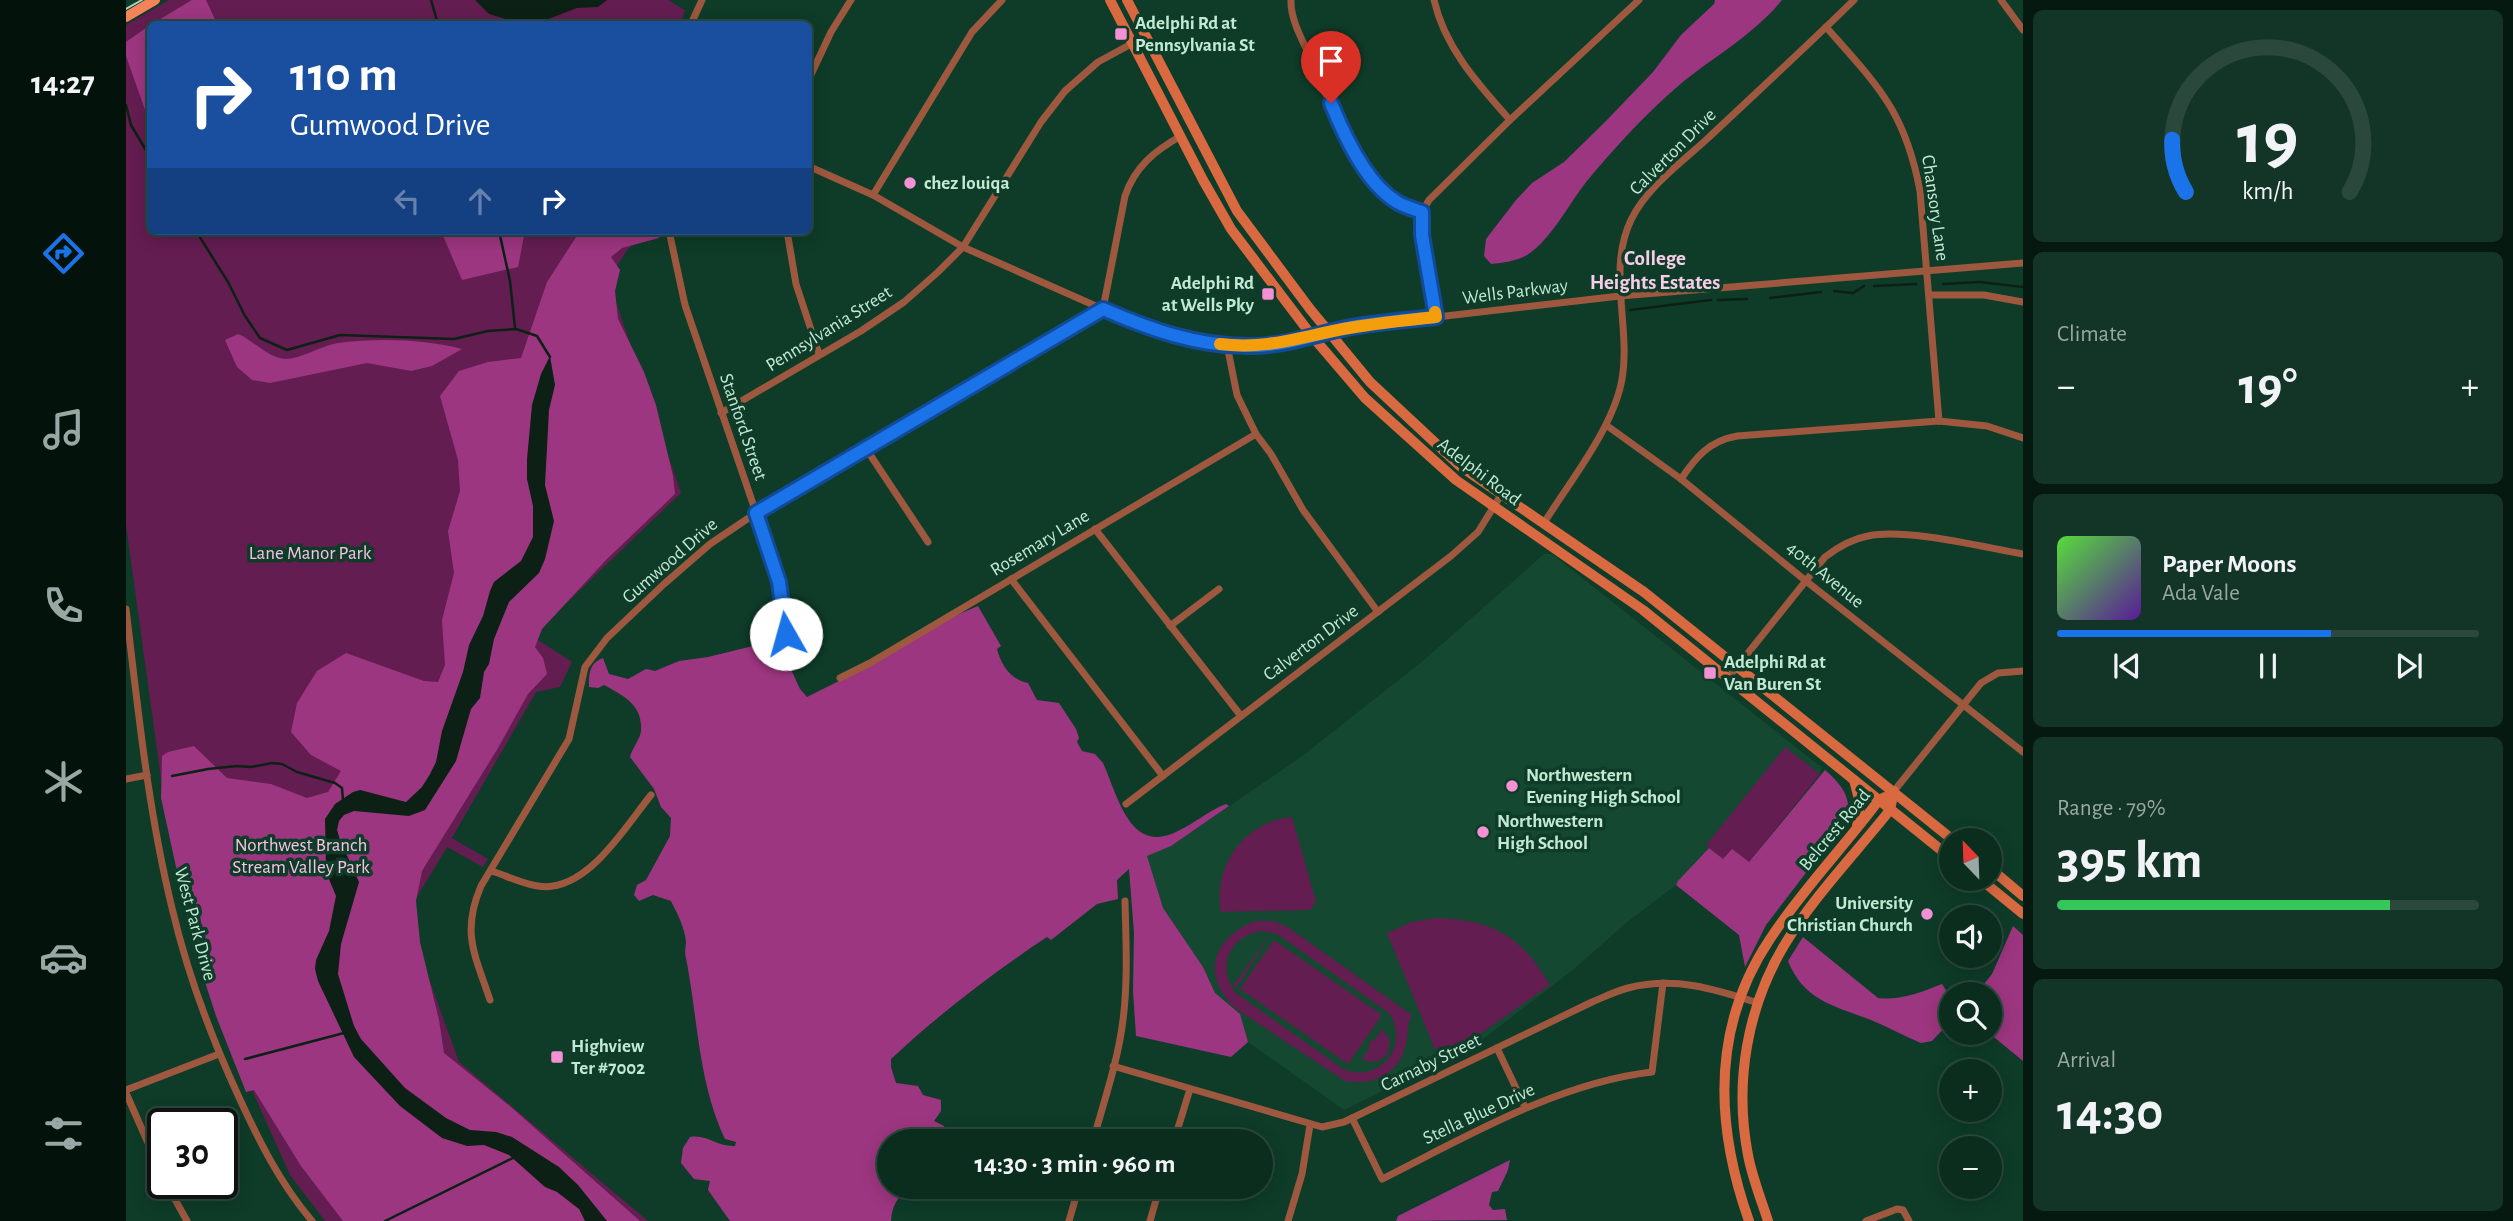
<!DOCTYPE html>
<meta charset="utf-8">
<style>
body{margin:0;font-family:"Alegreya Sans",sans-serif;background:#133527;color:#f1f3f6;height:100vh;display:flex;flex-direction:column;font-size:26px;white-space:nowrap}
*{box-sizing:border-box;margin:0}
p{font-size:23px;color:#99a8a4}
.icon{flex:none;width:38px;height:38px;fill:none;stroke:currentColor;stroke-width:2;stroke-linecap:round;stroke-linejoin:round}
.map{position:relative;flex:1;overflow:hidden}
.side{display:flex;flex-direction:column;gap:10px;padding:10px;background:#061910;width:490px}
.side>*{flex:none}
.guide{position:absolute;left:21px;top:21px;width:665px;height:214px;border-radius:10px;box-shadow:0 4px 18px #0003,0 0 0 2px #2a493c;background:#1a4fa0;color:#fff;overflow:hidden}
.needle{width:46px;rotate:337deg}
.controls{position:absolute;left:1813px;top:828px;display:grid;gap:14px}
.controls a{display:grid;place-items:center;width:63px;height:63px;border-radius:50%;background:#0a2d1e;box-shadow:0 4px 18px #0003,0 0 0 2px #2a493c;font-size:35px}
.speed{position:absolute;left:21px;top:1108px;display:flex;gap:14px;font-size:35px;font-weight:700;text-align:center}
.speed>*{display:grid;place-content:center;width:91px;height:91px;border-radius:50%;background:#0a2d1e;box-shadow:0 4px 18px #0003,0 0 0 2px #2a493c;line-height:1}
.speed .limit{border:4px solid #111;border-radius:10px;background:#fff;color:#111}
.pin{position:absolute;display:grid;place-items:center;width:60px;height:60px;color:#fff;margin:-72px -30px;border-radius:50% 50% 50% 0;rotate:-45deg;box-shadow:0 0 7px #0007}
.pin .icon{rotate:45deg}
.me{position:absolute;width:77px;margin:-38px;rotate:353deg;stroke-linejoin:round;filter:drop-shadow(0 0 5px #0008)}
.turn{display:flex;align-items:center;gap:24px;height:147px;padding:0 28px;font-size:32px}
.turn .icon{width:91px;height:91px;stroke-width:2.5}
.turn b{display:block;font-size:49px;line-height:60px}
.lanes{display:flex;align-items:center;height:66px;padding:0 28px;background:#0003;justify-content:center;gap:35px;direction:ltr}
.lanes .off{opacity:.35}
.big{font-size:52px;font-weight:700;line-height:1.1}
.side .card{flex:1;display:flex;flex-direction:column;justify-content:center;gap:10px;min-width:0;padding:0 24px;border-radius:10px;background:#133527}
.side .dial{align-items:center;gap:0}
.dial svg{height:182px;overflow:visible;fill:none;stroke:#2a493c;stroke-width:7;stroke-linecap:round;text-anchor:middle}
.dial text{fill:#f1f3f6;stroke:none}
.song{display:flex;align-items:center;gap:21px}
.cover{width:84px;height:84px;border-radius:10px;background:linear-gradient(135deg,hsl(110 70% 55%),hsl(270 70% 35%))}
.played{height:7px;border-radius:4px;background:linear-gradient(90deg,#1a73e8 65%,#2a493c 65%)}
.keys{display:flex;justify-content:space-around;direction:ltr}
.heat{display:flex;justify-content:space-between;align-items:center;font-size:38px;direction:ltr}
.charge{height:10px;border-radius:5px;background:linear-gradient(90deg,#34c759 79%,#2a493c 0)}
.trip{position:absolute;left:751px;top:1129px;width:396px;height:70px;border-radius:35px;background:#0a2d1e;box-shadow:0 4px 18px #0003,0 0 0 2px #2a493c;font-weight:700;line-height:70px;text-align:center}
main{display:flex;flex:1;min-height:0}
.tab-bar{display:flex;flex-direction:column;width:126px;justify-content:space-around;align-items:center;background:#04120c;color:#99a8a4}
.tab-bar .icon{width:49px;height:49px}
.tab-bar .current{color:#1a73e8}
.tab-bar b{font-size:32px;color:#f1f3f6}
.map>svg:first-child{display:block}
</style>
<main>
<nav class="tab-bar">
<b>14:27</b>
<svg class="icon current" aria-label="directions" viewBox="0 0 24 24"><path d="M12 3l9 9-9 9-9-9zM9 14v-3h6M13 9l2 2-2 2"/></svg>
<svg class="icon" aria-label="music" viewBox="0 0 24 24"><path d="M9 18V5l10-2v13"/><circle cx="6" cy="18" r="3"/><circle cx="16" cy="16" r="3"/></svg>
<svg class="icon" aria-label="phone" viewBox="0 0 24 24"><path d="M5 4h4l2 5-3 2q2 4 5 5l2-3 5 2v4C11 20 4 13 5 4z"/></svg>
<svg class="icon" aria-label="climate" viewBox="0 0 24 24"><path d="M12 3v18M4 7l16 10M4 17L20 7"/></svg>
<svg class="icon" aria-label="car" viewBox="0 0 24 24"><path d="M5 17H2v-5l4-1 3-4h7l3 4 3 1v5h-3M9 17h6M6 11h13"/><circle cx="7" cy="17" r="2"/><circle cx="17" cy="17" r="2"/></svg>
<svg class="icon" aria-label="filters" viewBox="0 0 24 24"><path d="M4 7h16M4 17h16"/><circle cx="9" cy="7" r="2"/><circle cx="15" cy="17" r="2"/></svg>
</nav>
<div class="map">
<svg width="1897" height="1221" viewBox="0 0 1897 1221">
<rect width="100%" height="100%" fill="#0e3c28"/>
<path fill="#144831" d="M1418,554H1426L1695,767L1694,774L1597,860L1583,848L1550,885L1500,923L1448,969L1348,1046L1218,1110L1122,1042L1061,987L1020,855L1045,846L1175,757L1298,660Z"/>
<g fill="#641d51" fill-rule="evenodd">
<path d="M43,0H542L559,10L555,24H24V231H526L502,249L482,279L555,493L406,636L446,662L434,687L410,692L326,838L362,859L357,867L321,847L280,915L333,1062L522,1221H199L164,1175L125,1088L37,793L0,525V25Z"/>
<path d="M1659,747L1694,774L1623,862L1597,860L1580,845Z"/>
<path d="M1166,817L1190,902L1184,910L1095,912C1086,866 1119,821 1166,817Z"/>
<path d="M1309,918C1367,920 1394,935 1424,985L1324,1055L1309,1049L1261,933L1286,922Z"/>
<path d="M1129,921H1148L1163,928L1286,1015C1280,1025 1283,1035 1279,1047C1272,1075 1246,1086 1219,1081L1109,1008C1074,974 1087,938 1129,921ZM1137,931L1146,933L1107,986L1110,988L1146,933L1151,934L1263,1013C1285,1046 1253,1084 1217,1069L1110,993C1089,967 1105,934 1137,931Z"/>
<path d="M1148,940L1256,1015L1222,1064L1114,989Z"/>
<path d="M1256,1029L1264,1040L1262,1053C1255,1062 1246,1064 1236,1059L1244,1047L1242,1045L1246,1040L1248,1041Z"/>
</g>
<g fill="#9d3680">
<path d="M66,0H80L91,24H26Z"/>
<path d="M1589,0H1656C1628,34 1592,54 1558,81C1523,110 1490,146 1461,181C1444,202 1425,240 1401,255C1391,261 1377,263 1365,264L1358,256L1360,239L1390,200L1406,183L1438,162L1480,121L1527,72L1555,35L1588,4Z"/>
<path d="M24,25V124L0,56V42Z"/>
<path d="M315,231H399L392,267L336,280Z"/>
<path d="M454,231H531L533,238L496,248L485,257L494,270L489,291L492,319L518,372L530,405L547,476L549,494L481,559L416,629L409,647L417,658L421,674L402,694L372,748L296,871L290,901L294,942L313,1020L318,1053L385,1107L514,1221H217L175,1166L128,1090L120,1092L90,1016L67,945L35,798L36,756L42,752L68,746L101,778L145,784L181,798L202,792L215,771L185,755L165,732L171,703L191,671L220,653L298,681L312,682L319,665L316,620L328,573L322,531L334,491L332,460L314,396L333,371L362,362L395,358L421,282Z"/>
<path d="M112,334C127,340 143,359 160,359C178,358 194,346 212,343C251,338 298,339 336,349L306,366L285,371L241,363L144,383L126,380L111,367L99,340Z"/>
<path d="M852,606L875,646L871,649C875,665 885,680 902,683L911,700L933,703L950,729L953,738L951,742L956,751L969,754L977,763C992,796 1004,856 1052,831C1069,823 1082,811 1100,804L1103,806L1045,846L1021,856L1037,908L1077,967L1089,993L1114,1014L1122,1042L1105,1057L1010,1036L1007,991L1008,933L1003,869L991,880L992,899L971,904L925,940L921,937C868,972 812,1015 765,1059V1067L770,1083L792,1086L797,1095L815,1100V1111L808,1121L818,1126L822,1141H763V1186L784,1187C772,1197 766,1204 765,1221H604L582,1190L584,1181L568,1179L555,1163L557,1148L564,1137C582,1134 590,1147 609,1146L610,1142L599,1139C572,1082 572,1019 560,958C558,952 560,947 560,942C559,928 551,913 545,901L527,895L513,901L508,895L511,885L520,880L544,836L545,818L535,807L528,789L504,757C506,748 514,740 515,731C517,704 496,695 478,685L472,688L463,687C463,674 463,663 477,658L483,674L502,679L520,669L529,671L553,661L582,657L643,642H668L672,650L663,665L674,689L681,697L733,671L822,619Z"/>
<path d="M1699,770C1715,784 1725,796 1722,818L1640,925L1619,967L1613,935L1550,885L1552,881L1583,848L1597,859L1606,849L1623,862Z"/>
<path d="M1887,926L1897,935V1061L1863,1033L1864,994H1850L1866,974Z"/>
<path d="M1677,937L1752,998C1773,1001 1796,992 1816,984L1825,998V1021L1806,1041L1795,1043C1778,1036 1762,1027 1745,1020C1709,1006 1678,1001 1662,961Z"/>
<path d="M1384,1160L1382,1170L1372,1191L1366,1192L1363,1205L1367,1210L1379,1209L1381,1220L1270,1221L1272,1216Z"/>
</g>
<g fill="#0d2016">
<path d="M349,0H481L472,7L451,8L412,23L383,20L363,14Z"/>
<path d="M424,356L429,385L423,410L419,485L428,521L419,559L413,573L383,602L368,639L363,664L358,672L354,698L345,709L330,761L299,810L283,816L228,811L218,815L213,821L211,830L214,840L233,882L215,944L212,974L228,1026L235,1039L279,1088L320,1118L344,1130L370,1132L386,1137L433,1167L452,1185L481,1221H459L453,1209L431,1192L419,1187L383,1155L358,1145L341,1146L316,1138L274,1106L228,1057L192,981L189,969L190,960L203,931L210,896L200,872L199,819L209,804L227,792L234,790L280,802L296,787L304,774L310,762L316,731L337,672L343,645L357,616L364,591L368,582L395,561L407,537V506L401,479V459L406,405L415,374Z"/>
</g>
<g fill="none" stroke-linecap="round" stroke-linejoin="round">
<g stroke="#0d2016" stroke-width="2.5">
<path d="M305,0L312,24"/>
<path d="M0,105L5,125L24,157"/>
<path d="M70,231L102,282L119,316L134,338L161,350L214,335L328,339L362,331L390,329L411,336L424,357"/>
<path d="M373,231L384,281L389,328"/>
<path d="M1817,284L1854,282L1897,287"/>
<path d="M1748,286L1790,284"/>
<path d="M1708,291L1727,293L1738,286"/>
<path d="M1644,298L1695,292"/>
<path d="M1592,300L1621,299"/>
<path d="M1504,310L1585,300"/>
<path d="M46,776L82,769L111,766L125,767L146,763L156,764L171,772L209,783L216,788L217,801"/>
<path d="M119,1059L218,1033"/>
<path d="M259,1221L387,1158"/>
</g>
<g stroke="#9d583f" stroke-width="7">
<path d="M1165,0C1164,20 1178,43 1186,61C1205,104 1222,154 1254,189C1266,202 1281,207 1296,212"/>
<path d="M1308,0C1319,48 1352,84 1384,120"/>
<path d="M1875,0L1897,30"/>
<path d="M565,24L576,0"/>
<path d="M1700,27C1752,86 1779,111 1794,191L1813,421"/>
<path d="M682,81L705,32L725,0"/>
<path d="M682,166L747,195L837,247L999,319L1039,333L1101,345L1123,346L1161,343L1224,327L1494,296L1897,263"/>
<path d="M747,195L846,32L876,0"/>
<path d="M543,231L559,305L650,571L660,634"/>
<path d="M661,231L670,284L693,354"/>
<path d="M1804,295H1858L1897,302"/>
<path d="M977,309L999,196C1009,167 1028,151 1055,136"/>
<path d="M1310,317L1294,227L1296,212L1303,200L1384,120L1513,0"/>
<path d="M1101,345L1111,395L1130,434L1145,454L1177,510L1252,612"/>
<path d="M595,413L735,331L778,302L812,272L837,247L915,122L939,91L972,62L1007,43"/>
<path d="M1480,425L1555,479L1680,581L1897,752"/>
<path d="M739,447L802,542"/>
<path d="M1555,479C1570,457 1583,441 1611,436L1813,421L1861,426L1897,438"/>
<path d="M1418,523C1444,481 1488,427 1496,379C1505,327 1481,270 1505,220C1520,188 1555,163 1581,139C1630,93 1680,47 1728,0"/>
<path d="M969,529L1115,716"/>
<path d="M885,579L1037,776"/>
<path d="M0,609C12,709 22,810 46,908C61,972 84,1034 111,1093C132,1139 153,1182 186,1221"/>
<path d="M1044,626L1093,589"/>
<path d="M714,678L744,663L1130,434"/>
<path d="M1602,678L1699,557C1712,547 1725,539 1742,536C1781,528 1856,547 1897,554"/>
<path d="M0,779L21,775"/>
<path d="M1768,791L1855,683L1872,673L1897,671"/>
<path d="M1000,804L1325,556L1352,532L1375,495"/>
<path d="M366,871C381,876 397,884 412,886C460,894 499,827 525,795"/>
<path d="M364,1000C349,955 335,933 355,886L443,739L459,667L481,638L538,584L584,544L630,513L977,309"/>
<path d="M1371,1048L1399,1107"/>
<path d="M987,1066L1196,1127L1218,1122L1466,1002C1478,997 1490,991 1502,988C1548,976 1589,989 1632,1003"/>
<path d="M0,1090L93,1054"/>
<path d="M0,1093L37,1177"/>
<path d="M1226,1118L1256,1179C1340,1137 1431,1083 1526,1072L1537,983"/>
<path d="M967,1141C978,1101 992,1061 997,1020C1002,981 1000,940 999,901"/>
<path d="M1048,1141L1064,1089"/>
<path d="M40,1183L61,1221"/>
<path d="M943,1221L953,1186"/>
<path d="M1024,1221L1034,1186"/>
<path d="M1162,1221L1176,1174L1184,1125"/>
<path d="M1740,1221L1771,1209L1777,1210L1783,1221"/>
</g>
<g stroke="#d86940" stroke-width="10">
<path d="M984,0L1077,180L1105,229L1186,336L1239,398L1330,480L1517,610L1825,858"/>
<path d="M1001,0L1111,211L1184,309L1244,382L1334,466L1518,592L1827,840"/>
<path d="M1728,780L1734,803L1731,826"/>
<path d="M1864,868L1897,896"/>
<path d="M1853,878L1897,914"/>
<path d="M1623,1221C1589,1125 1585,1027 1644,939C1676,890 1718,847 1753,800L1759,797"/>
<path d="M1642,1221C1635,1199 1626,1177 1622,1155C1608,1083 1621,1007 1659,944C1688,896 1729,854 1764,810L1768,791"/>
</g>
<path stroke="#f4835a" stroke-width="10" d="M0,17L29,0"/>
<path stroke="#abd4be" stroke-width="2" d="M0,9L16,0"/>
</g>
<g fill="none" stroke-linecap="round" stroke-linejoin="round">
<g stroke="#114b97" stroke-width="18">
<path id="route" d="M660,634L653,582L630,513L977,309C1023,329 1070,346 1121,346C1155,347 1187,335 1220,328C1250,322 1281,320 1310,317L1296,235V212C1288,209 1279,207 1271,202C1240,184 1218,135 1205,103"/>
</g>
<use href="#route" stroke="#1a73e8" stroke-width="12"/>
<path stroke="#f59e0b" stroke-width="12" d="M1094,344C1143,350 1176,336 1223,328C1252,323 1281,320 1310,317L1309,312"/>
</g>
<g fill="#f491d4" stroke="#0e3c28" stroke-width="2.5">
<rect x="988" y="27" width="14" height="14" rx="3.5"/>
<circle cx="784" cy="183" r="7"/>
<rect x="1135" y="287" width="14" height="14" rx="3.5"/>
<rect x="1577" y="666" width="14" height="14" rx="3.5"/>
<circle cx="1386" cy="786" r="7"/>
<circle cx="1357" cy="832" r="7"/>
<circle cx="1801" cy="914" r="7"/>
<rect x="424" y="1050" width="14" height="14" rx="3.5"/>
</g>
<g text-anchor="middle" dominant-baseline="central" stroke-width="7" stroke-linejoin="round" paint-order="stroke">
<g font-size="19" font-weight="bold" fill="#c1e9d3" stroke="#0e3c28" text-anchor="start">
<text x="1009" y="23">Adelphi Rd at<tspan x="1009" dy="22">Pennsylvania St</tspan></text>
<text x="798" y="183">chez louiqa</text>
<text x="1128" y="283" text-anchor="end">Adelphi Rd<tspan x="1128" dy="22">at Wells Pky</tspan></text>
<text x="1598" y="662">Adelphi Rd at<tspan x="1598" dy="22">Van Buren St</tspan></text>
<text x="1400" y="775">Northwestern<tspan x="1400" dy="22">Evening High School</tspan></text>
<text x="1371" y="821">Northwestern<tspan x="1371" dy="22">High School</tspan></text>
<text x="1787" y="903" text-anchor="end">University<tspan x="1787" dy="22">Christian Church</tspan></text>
<text x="445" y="1046">Highview<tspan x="445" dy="22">Ter #7002</tspan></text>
</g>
<g font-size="19" fill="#c1e9d3" stroke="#0e3c28">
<text transform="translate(1547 152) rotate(-45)">Calverton Drive</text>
<text transform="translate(1809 208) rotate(82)">Chansory Lane</text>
<text transform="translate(1389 292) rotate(-7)">Wells Parkway</text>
<text transform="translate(703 329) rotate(-32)">Pennsylvania Street</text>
<text transform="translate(617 427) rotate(71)">Stanford Street</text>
<text transform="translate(1353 472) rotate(37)">Adelphi Road</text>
<text transform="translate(914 543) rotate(-31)">Rosemary Lane</text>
<text transform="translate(544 561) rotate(-41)">Gumwood Drive</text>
<text transform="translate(1699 575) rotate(39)">40th Avenue</text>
<text transform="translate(1185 643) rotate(-37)">Calverton Drive</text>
<text transform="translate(1709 830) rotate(-50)">Belcrest Road</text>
<text transform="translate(69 924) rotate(75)">West Park Drive</text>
<text transform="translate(1305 1063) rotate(-26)">Carnaby Street</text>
<text transform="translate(1353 1114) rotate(-25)">Stella Blue Drive</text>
</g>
<g font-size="19" fill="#f8c2e4" stroke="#0e3c28">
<text x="184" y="553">Lane Manor Park</text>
<text x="175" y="845">Northwest Branch<tspan x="175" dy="22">Stream Valley Park</tspan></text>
</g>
<g font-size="21" font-weight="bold" fill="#f8cde8" stroke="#0e3c28">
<text x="1529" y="258">College<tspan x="1529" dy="24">Heights Estates</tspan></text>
</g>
</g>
</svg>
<div class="controls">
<a><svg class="needle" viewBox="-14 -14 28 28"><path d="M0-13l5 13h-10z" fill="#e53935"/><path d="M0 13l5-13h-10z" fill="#99a8a4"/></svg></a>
<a><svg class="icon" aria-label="sound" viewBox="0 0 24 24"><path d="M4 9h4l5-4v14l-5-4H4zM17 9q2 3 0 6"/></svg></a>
<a><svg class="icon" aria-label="search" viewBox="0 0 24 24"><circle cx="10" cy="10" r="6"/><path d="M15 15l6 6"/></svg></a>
<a>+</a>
<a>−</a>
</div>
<div class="speed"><div class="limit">30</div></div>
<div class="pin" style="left:1205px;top:103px;background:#d93025"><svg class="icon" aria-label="arrive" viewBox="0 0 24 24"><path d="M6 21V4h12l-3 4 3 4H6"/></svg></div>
<svg class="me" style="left:660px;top:634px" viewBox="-20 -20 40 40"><circle r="19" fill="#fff"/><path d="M0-13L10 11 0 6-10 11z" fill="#1a73e8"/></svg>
<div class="trip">14:30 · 3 min · 960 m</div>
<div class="guide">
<div class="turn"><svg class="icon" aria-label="right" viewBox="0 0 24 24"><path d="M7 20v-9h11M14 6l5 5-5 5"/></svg><div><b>110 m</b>Gumwood Drive</div></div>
<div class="lanes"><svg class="icon off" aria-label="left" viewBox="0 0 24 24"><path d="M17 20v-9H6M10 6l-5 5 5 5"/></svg><svg class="icon off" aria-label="ahead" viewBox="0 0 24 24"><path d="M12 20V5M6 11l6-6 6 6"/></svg><svg class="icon" aria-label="right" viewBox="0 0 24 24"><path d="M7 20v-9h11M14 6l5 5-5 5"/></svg></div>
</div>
</div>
<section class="side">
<div class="card dial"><svg viewBox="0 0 100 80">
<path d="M14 69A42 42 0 1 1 86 69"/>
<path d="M14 69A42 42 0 0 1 8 46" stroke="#1a73e8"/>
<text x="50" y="56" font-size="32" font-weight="700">19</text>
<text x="50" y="72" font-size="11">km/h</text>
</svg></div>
<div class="card"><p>Climate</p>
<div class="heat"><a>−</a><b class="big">19°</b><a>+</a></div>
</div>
<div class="card">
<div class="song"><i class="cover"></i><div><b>Paper Moons</b><p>Ada Vale</p></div></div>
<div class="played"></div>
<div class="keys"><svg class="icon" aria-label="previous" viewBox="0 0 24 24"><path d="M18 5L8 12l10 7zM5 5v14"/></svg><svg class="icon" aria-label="pause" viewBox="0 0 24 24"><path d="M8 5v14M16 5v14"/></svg><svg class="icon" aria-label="next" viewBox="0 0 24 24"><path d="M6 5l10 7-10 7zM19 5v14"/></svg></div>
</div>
<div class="card"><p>Range · 79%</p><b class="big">395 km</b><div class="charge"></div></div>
<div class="card"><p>Arrival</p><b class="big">14:30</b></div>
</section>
</main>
